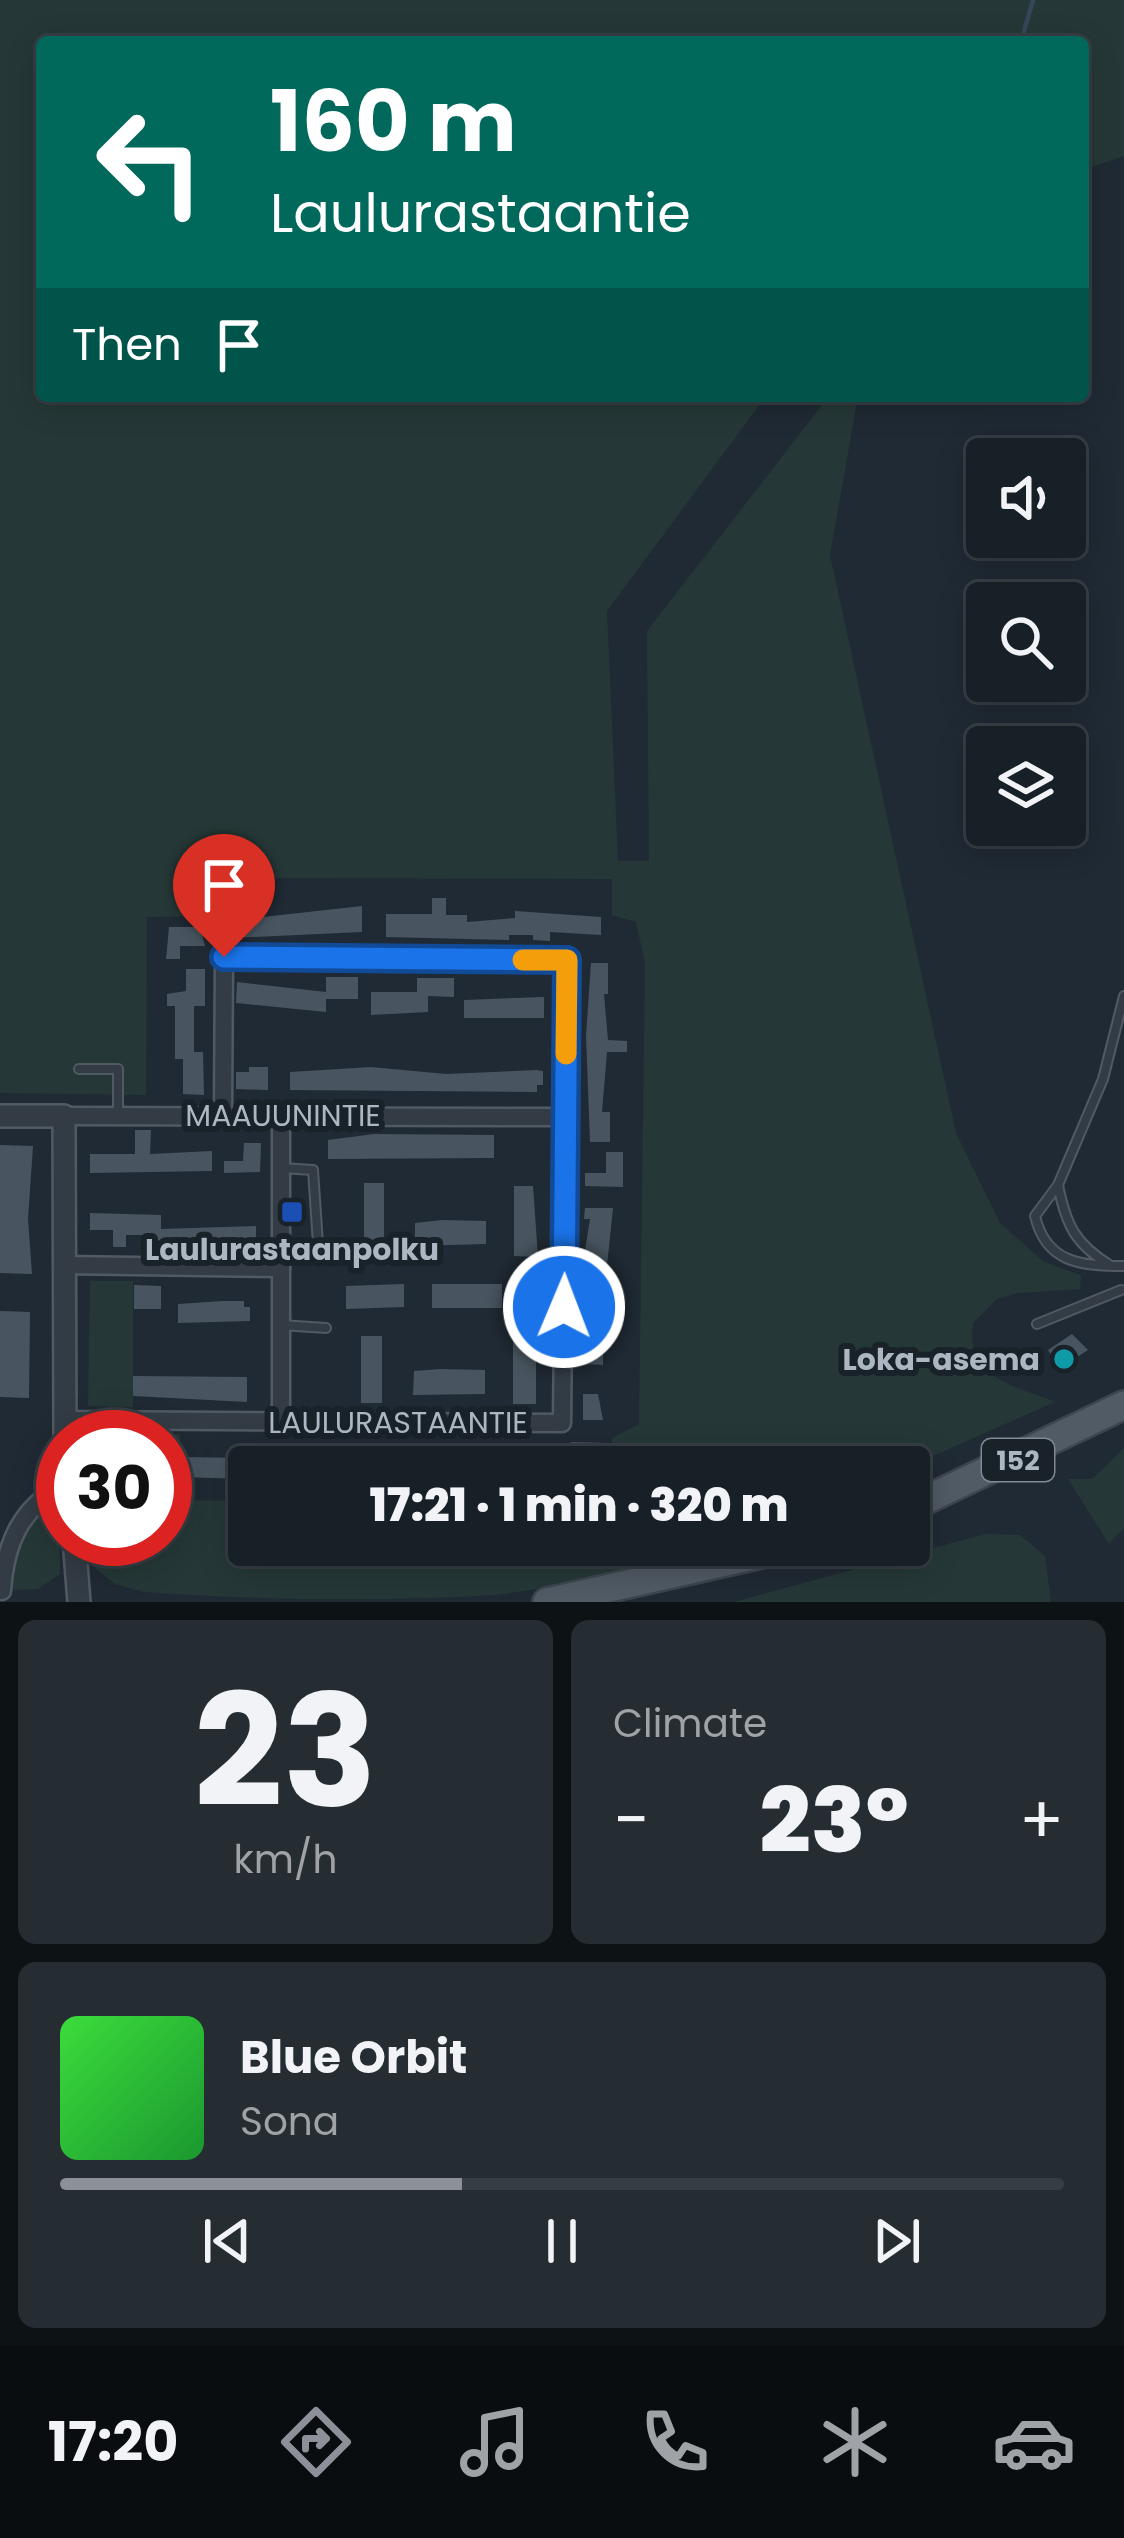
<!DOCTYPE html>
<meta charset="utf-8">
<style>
body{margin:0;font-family:Poppins,sans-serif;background:#252d33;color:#f1f3f6;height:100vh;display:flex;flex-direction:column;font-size:45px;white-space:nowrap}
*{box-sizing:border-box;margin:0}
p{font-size:39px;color:#9fa3a7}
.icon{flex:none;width:66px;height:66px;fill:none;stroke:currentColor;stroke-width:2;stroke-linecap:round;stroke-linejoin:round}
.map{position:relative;height:1602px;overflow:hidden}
.side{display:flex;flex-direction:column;gap:18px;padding:18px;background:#0d1215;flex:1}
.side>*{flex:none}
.guide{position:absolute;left:36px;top:36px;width:1053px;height:366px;border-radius:12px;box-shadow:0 6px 30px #0003,0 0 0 3px #363e44;background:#00695c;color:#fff;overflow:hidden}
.fabs{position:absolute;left:966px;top:438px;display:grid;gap:24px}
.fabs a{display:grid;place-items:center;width:120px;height:120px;border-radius:12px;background:#182027;box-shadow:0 6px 30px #0003,0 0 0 3px #363e44;font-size:60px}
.speed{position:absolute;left:36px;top:1410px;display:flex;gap:24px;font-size:60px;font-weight:700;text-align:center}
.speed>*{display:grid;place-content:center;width:156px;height:156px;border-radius:50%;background:#182027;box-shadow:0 6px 30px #0003,0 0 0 3px #363e44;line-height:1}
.speed .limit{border:18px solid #d22;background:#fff;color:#111}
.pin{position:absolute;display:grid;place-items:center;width:102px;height:102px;color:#fff;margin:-123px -51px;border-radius:50% 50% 50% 0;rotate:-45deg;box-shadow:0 0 12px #0007}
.pin .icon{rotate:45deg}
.me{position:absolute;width:132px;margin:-66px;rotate:1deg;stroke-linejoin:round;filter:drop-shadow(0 0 9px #0008)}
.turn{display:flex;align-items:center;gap:42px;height:252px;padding:0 36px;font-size:54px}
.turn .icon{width:156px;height:156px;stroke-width:2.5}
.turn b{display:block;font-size:84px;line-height:102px}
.then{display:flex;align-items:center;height:114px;padding:0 36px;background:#0003;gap:24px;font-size:45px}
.big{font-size:90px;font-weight:800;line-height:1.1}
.side .tile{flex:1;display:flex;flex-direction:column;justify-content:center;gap:18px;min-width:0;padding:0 42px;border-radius:18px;background:#252d33}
.side .dial{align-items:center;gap:0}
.dial b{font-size:156px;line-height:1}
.song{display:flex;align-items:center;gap:36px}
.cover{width:144px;height:144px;border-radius:18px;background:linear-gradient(135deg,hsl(120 70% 55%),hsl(130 70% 35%))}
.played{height:12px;border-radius:6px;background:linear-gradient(90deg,#8c9099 40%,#363e44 40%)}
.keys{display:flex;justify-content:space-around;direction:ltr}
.heat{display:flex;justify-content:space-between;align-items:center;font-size:66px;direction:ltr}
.side .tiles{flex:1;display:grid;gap:18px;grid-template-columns:1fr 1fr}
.tile:last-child{grid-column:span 2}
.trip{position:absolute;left:228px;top:1446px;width:702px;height:120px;border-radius:12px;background:#182027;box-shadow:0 6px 30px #0003,0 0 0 3px #363e44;font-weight:800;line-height:120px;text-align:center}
.menu{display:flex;height:192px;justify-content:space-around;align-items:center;background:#0a0d10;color:#9fa3a7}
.menu .icon{width:84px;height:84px}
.menu .selected{color:#8c9099}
.menu b{font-size:54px;color:#f1f3f6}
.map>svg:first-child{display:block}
</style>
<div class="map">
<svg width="1124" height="1602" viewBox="0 0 1124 1602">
<rect width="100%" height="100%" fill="#202a34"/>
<g fill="#253837">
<path d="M0,0H1124V156L1083,170V42H42V396H766L607,611L618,861H649L647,631L829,396H858L830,555L956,1133L1000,1223L1044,1262L1081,1275L1080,1289L1018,1293L997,1299L973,1323C965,1378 1013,1385 1055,1402L908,1467H612V1438L639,1424L645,963L636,922L612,915V879L231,878L230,944H212L210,916L147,917L146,1095L0,1093Z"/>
<path d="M90,1281H133V1407L88,1406Z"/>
<path d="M180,1434L182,1500L249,1501V1545H711C641,1566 569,1586 495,1595C380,1602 260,1600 144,1592L115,1584L94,1567L91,1539H165V1437H117Z"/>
<path d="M1124,1448V1528L1109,1544L1068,1479H1092Z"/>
<path d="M44,1505H59L60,1574L38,1589L13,1590C8,1563 26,1525 44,1505Z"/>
<path d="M985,1534L1020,1535L1045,1556L1051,1602H733Z"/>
</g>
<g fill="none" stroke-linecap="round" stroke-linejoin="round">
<path stroke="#35475a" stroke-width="4.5" d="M1021,42L1033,0"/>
</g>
<g fill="#485560">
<path d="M432,898H446V915H467V922L515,918V911L601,917V935L550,932V941L533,940V935H509V940L386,937V914H432Z"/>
<path d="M230,900H244V919L362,906V932L230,938Z"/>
<path d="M169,927H200L205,946H180V959H166Z"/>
<path d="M591,963H608V994H604L608,1040L627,1041V1052H607L602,1112H610V1142H590L586,1035Z"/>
<path d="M186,969H205V1006H194V1052H203L204,1095L183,1094V1059H175V1006H167V994L186,991Z"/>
<path d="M326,977H358V999H326V1012L236,1003L237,982L326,992Z"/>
<path d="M417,978H454V997L428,996V1012L371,1015V992H417Z"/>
<path d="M544,997V1018H464V1000Z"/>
<path d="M249,1067H268V1090L236,1089V1072H249Z"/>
<path d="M371,1067L446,1074L537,1070L543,1071V1085H537V1092L290,1090V1072Z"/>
<path d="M135,1130H151L150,1154L212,1151V1171L90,1173V1154H135Z"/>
<path d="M374,1134L494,1135V1158L328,1159V1140Z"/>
<path d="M244,1143H261L260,1172L224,1173V1161H243Z"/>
<path d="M0,1145L33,1146L28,1219L32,1274L0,1273Z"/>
<path d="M606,1152H623V1187L585,1186V1173H606Z"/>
<rect x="364" y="1183" width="20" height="67"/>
<path d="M514,1186H533L538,1257L514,1256Z"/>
<path d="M585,1208H613L604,1295H610V1332H603V1365L584,1364L589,1289L584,1257L590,1219H584Z"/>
<path d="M90,1213L161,1215V1229L256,1226V1248L151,1249L152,1235H126V1247H113V1230H90Z"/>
<path d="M442,1220L486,1221V1244L415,1246V1223Z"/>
<path d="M404,1284V1307L346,1309V1286Z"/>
<rect x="432" y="1284" width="70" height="24"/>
<path d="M134,1285L161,1286V1309H134Z"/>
<path d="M223,1301H244V1307H250V1321L178,1323V1304Z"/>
<path d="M0,1311L30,1312L29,1398L0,1397Z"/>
<rect x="513" y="1333" width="23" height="71"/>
<path d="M1072,1334L1088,1350L1060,1368L1048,1350Z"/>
<rect x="361" y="1336" width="21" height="67"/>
<path d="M440,1369L485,1370V1394L413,1395L414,1371Z"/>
<path d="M133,1376L247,1377V1402L133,1396Z"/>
<path d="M583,1394H598L603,1420H583Z"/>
<path d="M571,1442L610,1443V1455H595V1465L475,1467V1454L571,1453Z"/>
<path d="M315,1447H328V1467H270V1451L315,1452Z"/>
<path d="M180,1457L249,1458V1479L179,1477Z"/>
</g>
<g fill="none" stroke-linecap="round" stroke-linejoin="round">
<g stroke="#515a63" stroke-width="12">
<g id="service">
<path d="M79,1069H118V1114"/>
<path d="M281,1168L313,1170L318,1244"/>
<path d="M1058,1185L1103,1079L1124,996"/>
<path d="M1111,1266C1075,1244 1066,1225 1058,1185L1035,1216C1046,1263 1081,1266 1124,1266"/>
<path d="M1037,1324L1121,1290"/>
<path d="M281,1325L326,1328"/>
</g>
</g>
<g stroke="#515a63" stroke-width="21">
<g id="minor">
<path d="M64,1116L566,1117"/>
<path d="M63,1265L281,1268"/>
<path d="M63,1420L562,1423L567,960L224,957L223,1114"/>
<path d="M281,1422V1114"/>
<path d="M2,1591C5,1543 21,1508 63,1485"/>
</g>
</g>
<g stroke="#515a63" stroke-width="26">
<g id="tertiary">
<path d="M0,1116H64L65,1437"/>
<path d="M74,1539L79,1602"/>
</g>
</g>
<g stroke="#3d454e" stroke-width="32">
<g id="primary">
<path d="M909,1508L1124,1405"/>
<path d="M547,1602L802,1545"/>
</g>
</g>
<use href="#service" stroke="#333c45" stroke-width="8"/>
<use href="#minor" stroke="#333c45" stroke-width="16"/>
<use href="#tertiary" stroke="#333c45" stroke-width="21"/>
<use href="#primary" stroke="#515b65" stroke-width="27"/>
</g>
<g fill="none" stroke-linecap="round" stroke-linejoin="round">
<g stroke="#114b97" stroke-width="30">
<path id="route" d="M224,957L567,960L564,1307"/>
</g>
<use href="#route" stroke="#1a73e8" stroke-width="21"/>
<path stroke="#f59e0b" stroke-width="21" d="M523,960H567L566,1054"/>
</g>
<rect fill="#1a4fb4" stroke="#192129" stroke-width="4.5" x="280" y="1200" width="24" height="24" rx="6"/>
<circle fill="#0f9aa8" stroke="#192129" stroke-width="4.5" cx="1064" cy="1359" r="12"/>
<g text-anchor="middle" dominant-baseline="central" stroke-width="12" stroke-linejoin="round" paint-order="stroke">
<rect fill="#192129" stroke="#818a94" stroke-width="3" x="982" y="1439" width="72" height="42" rx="9"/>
<g font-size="27" font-weight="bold" fill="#adb7c2">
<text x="1018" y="1460">152</text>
</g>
<g font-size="30" fill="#adb7c2" stroke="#192129">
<text x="283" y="1115">MAAUUNINTIE</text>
<text x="398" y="1422">LAULURASTAANTIE</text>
</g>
<g font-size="30" font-weight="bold" fill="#adb7c2" stroke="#192129">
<text x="292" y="1249">Laulurastaanpolku</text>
<text x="1040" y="1359" text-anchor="end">Loka-asema</text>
</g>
</g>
</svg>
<div class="fabs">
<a><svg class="icon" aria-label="sound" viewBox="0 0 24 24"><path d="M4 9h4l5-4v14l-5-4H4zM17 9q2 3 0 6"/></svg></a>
<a><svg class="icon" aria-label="search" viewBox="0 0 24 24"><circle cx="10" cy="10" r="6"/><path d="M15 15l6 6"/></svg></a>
<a><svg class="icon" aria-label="layers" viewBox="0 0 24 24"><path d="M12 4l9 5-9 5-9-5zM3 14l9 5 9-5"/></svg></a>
</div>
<div class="speed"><div class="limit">30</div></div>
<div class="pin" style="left:224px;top:957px;background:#d93025"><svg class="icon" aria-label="arrive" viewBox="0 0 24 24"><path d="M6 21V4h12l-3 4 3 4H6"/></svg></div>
<svg class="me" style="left:564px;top:1307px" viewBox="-20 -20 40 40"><circle r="17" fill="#1a73e8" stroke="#fff" stroke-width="3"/><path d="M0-11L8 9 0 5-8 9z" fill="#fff"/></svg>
<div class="trip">17:21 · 1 min · 320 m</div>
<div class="guide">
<div class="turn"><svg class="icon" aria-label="left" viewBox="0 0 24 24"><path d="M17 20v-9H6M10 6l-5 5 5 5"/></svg><div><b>160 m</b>Laulurastaantie</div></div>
<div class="then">Then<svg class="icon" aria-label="arrive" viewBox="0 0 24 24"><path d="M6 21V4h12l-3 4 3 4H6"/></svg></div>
</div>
</div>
<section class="side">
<div class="tiles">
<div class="tile dial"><b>23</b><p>km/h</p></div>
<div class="tile"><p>Climate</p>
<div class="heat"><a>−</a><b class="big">23°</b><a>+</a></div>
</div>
<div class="tile">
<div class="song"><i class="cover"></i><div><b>Blue Orbit</b><p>Sona</p></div></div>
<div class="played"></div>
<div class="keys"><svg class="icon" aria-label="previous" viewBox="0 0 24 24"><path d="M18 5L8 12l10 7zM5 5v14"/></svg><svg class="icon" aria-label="pause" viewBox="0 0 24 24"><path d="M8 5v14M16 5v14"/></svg><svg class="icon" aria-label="next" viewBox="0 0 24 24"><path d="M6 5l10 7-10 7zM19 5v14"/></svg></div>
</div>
</div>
</section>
<nav class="menu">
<b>17:20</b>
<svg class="icon selected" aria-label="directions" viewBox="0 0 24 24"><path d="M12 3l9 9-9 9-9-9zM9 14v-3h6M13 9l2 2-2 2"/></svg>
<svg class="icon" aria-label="music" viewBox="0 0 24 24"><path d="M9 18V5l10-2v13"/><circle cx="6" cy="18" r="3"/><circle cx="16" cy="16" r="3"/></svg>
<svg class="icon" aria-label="phone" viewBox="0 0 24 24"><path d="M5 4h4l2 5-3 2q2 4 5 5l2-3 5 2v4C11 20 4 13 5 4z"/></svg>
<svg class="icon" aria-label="climate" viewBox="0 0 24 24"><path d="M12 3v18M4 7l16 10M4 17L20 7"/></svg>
<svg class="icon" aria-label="car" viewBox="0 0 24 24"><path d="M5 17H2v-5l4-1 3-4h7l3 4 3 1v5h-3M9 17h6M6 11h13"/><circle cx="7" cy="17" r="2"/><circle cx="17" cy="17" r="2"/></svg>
</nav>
